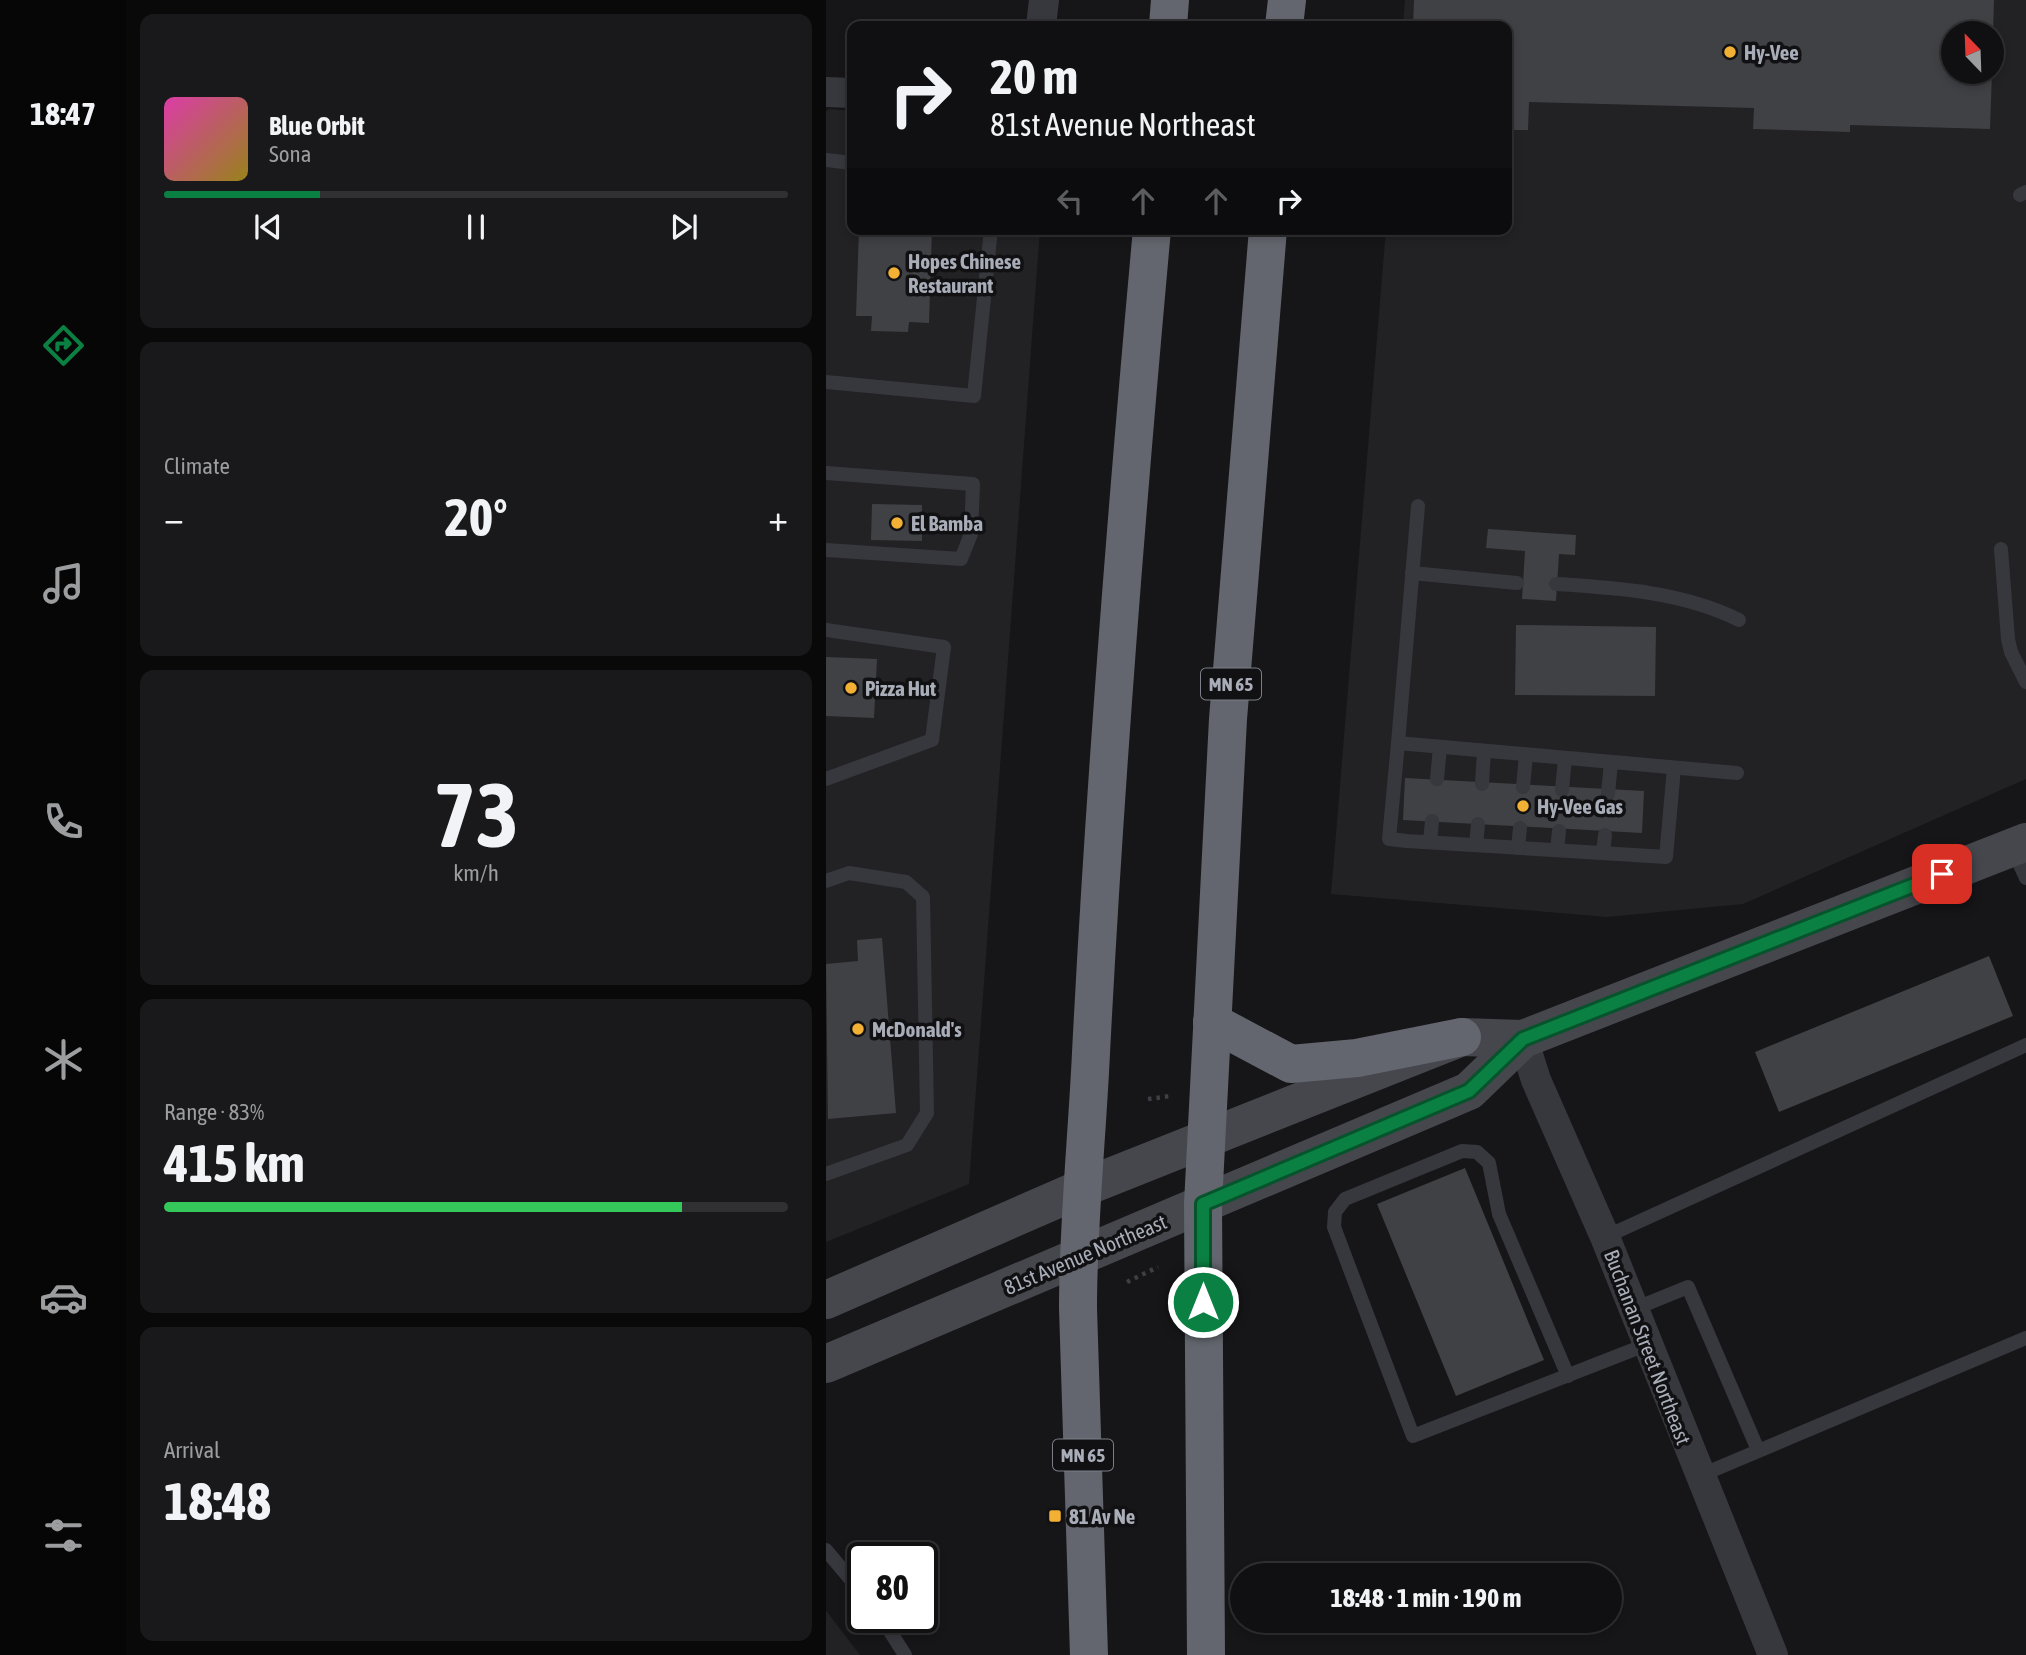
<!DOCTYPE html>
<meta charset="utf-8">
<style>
body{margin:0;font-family:"Asap Condensed",sans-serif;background:#19191b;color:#f1f3f6;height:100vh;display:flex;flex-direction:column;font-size:26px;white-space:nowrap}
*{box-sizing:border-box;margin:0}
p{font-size:23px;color:#9c9d9f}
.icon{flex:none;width:38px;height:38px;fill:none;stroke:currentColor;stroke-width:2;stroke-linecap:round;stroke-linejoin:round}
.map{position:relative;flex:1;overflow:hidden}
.panel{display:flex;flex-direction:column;gap:14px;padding:14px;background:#09090a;width:700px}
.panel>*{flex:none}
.top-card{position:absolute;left:21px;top:21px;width:665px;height:214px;border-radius:14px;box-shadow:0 4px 10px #0003,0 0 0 2px #303032;background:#101012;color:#f1f3f6;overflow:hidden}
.needle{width:46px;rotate:337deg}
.fabs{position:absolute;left:1115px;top:21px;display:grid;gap:14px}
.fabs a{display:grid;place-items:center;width:63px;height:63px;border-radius:50%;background:#101012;box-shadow:0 4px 10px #0003,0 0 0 2px #303032;font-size:35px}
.speed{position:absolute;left:21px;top:1542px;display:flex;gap:14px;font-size:35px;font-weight:700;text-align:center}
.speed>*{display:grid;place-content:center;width:91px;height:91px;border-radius:50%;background:#101012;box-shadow:0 4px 10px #0003,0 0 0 2px #303032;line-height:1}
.speed .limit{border:4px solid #111;border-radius:10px;background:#fff;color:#111}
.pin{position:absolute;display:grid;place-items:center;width:60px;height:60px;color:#fff;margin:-30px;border-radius:14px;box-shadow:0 4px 10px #0006}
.me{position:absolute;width:77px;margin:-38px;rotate:0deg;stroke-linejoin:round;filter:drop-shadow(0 0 5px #0008)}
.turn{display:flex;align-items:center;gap:24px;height:147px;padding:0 28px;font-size:32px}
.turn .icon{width:91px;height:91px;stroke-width:2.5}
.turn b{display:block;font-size:49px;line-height:60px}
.lanes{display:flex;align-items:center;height:66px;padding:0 28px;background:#0003;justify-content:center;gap:35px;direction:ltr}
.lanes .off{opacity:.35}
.big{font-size:52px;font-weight:700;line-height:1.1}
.panel .tile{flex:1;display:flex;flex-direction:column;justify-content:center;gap:10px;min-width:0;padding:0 24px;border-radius:14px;background:#19191b}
.panel .dial{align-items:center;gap:0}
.dial b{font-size:91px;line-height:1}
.song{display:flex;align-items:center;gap:21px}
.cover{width:84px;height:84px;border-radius:10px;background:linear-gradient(135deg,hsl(320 70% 55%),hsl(50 70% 35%))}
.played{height:7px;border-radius:4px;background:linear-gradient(90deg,#0b8043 25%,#303032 25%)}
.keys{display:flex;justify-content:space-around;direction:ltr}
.heat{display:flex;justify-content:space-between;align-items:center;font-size:38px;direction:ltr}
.charge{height:10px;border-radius:5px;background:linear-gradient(90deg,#34c759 83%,#303032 0)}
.trip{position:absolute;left:404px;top:1563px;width:392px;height:70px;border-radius:35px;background:#101012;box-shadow:0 4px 10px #0003,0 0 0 2px #303032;font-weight:700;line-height:70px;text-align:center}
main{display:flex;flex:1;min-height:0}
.menu{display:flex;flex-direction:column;width:126px;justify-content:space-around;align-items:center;background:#060607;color:#9c9d9f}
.menu .icon{width:49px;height:49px}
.menu .on{color:#0b8043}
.menu b{font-size:32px;color:#f1f3f6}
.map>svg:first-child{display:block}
</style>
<main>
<nav class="menu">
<b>18:47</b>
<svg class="icon on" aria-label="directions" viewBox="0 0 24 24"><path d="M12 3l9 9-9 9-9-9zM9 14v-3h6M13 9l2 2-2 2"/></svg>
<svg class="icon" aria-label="music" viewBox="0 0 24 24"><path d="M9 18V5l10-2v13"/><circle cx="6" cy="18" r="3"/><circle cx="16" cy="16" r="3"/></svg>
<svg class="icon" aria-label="phone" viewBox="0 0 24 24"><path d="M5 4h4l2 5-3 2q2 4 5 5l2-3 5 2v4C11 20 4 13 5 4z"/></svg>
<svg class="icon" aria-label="climate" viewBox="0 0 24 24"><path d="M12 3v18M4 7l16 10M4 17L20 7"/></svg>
<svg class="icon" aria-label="car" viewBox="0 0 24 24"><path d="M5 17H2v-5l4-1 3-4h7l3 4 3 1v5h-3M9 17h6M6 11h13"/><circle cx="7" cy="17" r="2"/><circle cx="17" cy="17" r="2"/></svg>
<svg class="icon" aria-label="filters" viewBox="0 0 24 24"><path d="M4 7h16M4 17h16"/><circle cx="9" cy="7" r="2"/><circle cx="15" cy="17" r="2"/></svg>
</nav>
<section class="panel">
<div class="tile">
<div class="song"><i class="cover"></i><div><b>Blue Orbit</b><p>Sona</p></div></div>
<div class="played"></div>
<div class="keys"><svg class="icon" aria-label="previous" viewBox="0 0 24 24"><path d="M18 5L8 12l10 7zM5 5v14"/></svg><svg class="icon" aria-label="pause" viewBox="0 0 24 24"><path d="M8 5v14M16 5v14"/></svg><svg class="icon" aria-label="next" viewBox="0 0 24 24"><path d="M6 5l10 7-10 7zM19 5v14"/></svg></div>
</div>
<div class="tile"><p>Climate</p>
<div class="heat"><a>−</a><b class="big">20°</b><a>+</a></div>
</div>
<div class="tile dial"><b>73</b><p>km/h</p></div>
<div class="tile"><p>Range · 83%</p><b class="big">415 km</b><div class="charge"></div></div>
<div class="tile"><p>Arrival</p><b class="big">18:48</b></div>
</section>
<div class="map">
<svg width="1200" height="1655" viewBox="0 0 1200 1655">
<rect width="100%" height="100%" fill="#161618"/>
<g fill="#222225" fill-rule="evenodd">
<path d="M579,0H1200V779L917,904L781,917L505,894L560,229H681V26H577ZM1127,33H1166V72H1127Z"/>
<path d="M4,109L26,111V229H214L143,1184L0,1242V111Z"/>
<path d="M0,1611L1,1612L34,1655H0Z"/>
</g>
<g fill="#404145">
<path d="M588,0H1168L1167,33H1127V72H1166L1164,129L1024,125V132L927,129L928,108L703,102L702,130H681V26H587Z"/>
<path d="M33,229H106L103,323L83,322L82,332L45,331L46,316H30Z"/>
<path d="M46,504L96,505V541L45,540Z"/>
<path d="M662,529L750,535L749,555L733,554L730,601L696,599L699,551L660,548Z"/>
<path d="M690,625L830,627L829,696L689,695Z"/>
<path d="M0,657L51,659L48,718L0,716Z"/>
<path d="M579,778L818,791L816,833L577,820Z"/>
<path d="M56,938L70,1113L2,1119L0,964L32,961L31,940Z"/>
<path d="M1163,956L1187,1016L953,1112L929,1052Z"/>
<path d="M639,1168L718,1360L630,1396L551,1204Z"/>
</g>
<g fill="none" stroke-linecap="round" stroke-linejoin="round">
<g stroke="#3d3f44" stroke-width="4.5" stroke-dasharray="3.5 5" stroke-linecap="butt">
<path d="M322,1099L345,1096"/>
<path d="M301,1282L332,1267"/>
</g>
<g stroke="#37383d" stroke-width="14">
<path d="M0,160L26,163"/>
<path d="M1194,195L1200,192"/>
<path d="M0,382L148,396L165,229"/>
<path d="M0,473L147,484L145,534L135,559L0,550"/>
<path d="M592,506L572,743L911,773"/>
<path d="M1175,549L1182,639L1185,652L1200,682"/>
<path d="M586,573L691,583"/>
<path d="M730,584C792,588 857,592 913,620"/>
<path d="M0,630L118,647L106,740L0,779"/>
<path d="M572,743L563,839L581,841L840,857L848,768"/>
<path d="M611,779L614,747"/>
<path d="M656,784L658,751"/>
<path d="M697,787L700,755"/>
<path d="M736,790L739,758"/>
<path d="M782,794L785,762"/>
<path d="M604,842L606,821"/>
<path d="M650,845L652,824"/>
<path d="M1186,847L1200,878"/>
<path d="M692,848L694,828"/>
<path d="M731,850L733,831"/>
<path d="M777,853L779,835"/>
<path d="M0,881L23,873L80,882L97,897L101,1113L81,1145L0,1174"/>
<path d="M779,1237L1200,1045"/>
<path d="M808,1309L862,1287L932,1450"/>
<path d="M742,1376L673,1214L663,1163L651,1152L636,1151L519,1199L509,1212L508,1227L587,1436L822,1344"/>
<path d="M873,1476L1200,1338"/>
<path d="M0,1550L37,1594"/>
<path d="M55,1617L79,1655"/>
</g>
<g stroke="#37383d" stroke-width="30">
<path d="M215,26L218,0"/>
<path d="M0,92L26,93"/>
<path d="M697,1039L710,1080L779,1237L947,1655"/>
</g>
<g stroke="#45474d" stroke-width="38">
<path d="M0,1300L259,1187L636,1037L697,1039"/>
<path d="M0,1364L643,1091L697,1039L1200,842"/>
</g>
<g stroke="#63666e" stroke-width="38">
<path d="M342,26L344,0"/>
<path d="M458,26L461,0"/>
<path d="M386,1022L465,1064L531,1058L636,1037"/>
<path d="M263,1655L252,1308C252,1223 261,1138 265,1053C279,778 301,503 326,229"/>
<path d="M380,1655L377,1204L402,719L442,229"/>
</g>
</g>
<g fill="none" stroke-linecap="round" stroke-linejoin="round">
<g stroke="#07532c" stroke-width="18">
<path id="route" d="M377,1302V1204L643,1091L697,1039L1116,874"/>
</g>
<use href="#route" stroke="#0b8043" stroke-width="12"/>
</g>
<g fill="#f2b134" stroke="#111113" stroke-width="2.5">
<circle cx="904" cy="52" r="7"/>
<circle cx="68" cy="273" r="7"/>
<circle cx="71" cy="523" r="7"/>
<circle cx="25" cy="688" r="7"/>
<circle cx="697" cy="806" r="7"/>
<circle cx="32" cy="1029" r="7"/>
<rect x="222" y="1509" width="14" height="14" rx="3.5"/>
</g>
<g text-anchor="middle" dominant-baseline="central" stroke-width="7" stroke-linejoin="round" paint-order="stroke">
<g fill="#111113" stroke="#7b7e86" stroke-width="2">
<rect x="375" y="668.5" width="60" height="31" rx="5"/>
<rect x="227" y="1439.5" width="60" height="31" rx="5"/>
</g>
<g font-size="19" font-weight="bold" fill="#a8adb8">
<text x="405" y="684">MN 65</text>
<text x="257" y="1455">MN 65</text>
</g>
<g font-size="21" font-weight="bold" fill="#a8adb8" stroke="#111113" text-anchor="start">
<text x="918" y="52">Hy-Vee</text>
<text x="82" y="261">Hopes Chinese<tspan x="82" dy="24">Restaurant</tspan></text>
<text x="85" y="523">El Bamba</text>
<text x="39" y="688">Pizza Hut</text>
<text x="711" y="806">Hy-Vee Gas</text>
<text x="46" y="1029">McDonald's</text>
<text x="243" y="1516">81 Av Ne</text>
</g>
<g font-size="21" fill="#a8adb8" stroke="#111113">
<text transform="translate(259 1254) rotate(-23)">81st Avenue Northeast</text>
<text transform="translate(822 1347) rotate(69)">Buchanan Street Northeast</text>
</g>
</g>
</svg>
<div class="fabs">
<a><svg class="needle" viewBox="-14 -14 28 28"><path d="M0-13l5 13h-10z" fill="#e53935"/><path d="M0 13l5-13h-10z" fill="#9c9d9f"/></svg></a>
</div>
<div class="speed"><div class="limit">80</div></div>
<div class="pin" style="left:1116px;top:874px;background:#d93025"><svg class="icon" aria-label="arrive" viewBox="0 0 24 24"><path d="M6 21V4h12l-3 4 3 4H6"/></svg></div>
<svg class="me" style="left:377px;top:1302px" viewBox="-20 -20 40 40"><circle r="17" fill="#0b8043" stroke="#fff" stroke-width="3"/><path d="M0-11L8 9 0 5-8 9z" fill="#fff"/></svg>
<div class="trip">18:48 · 1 min · 190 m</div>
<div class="top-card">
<div class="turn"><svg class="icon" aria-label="right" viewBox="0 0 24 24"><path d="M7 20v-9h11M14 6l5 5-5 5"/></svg><div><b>20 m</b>81st Avenue Northeast</div></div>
<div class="lanes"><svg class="icon off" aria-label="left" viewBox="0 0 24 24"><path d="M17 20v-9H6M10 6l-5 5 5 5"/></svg><svg class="icon off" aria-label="ahead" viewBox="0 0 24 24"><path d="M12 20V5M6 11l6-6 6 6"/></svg><svg class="icon off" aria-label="ahead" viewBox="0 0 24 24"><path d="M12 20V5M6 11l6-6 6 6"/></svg><svg class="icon" aria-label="right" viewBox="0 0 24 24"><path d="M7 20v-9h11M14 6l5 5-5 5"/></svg></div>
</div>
</div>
</main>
